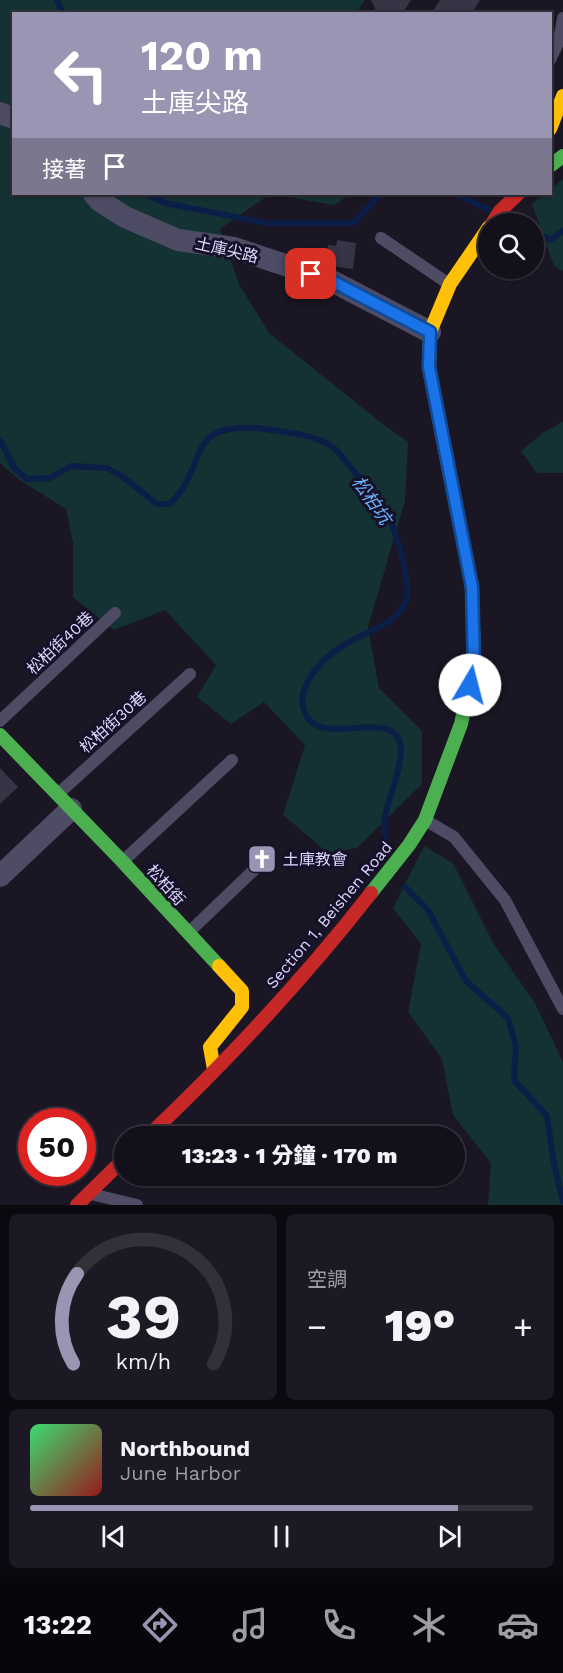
<!DOCTYPE html>
<html lang="zh-TW">
<meta charset="utf-8">
<style>
body{margin:0;font-family:"Work Sans","Noto Sans TC",sans-serif;background:#1d1924;color:#f1f3f6;height:100vh;display:flex;flex-direction:column;font-size:22px;white-space:nowrap}
*{box-sizing:border-box;margin:0}
p{font-size:20px;color:#9d9da3}
.icon{flex:none;width:33px;height:33px;fill:none;stroke:currentColor;stroke-width:2;stroke-linecap:round;stroke-linejoin:round}
.map{position:relative;height:1205px;overflow:hidden}
.drawer{display:flex;flex-direction:column;gap:9px;padding:9px;background:#0b090f;flex:1}
.drawer>*{flex:none}
.guide{position:absolute;left:12px;top:12px;width:540px;height:183px;border-radius:0px;box-shadow:0 2px 4px #0004,0 0 0 2px #33303a;background:#9a95b2;color:#fff;overflow:hidden}
.tools{position:absolute;left:478px;top:213px;display:grid;gap:12px}
.tools a{display:grid;place-items:center;width:66px;height:66px;border-radius:50%;background:#14101b;box-shadow:0 2px 4px #0004,0 0 0 2px #33303a;font-size:30px}
.speed{position:absolute;left:18px;top:1108px;display:flex;gap:12px;font-size:30px;font-weight:700;text-align:center}
.speed>*{display:grid;place-content:center;width:78px;height:78px;border-radius:50%;background:#14101b;box-shadow:0 2px 4px #0004,0 0 0 2px #33303a;line-height:1}
.speed .limit{border:9px solid #d22;background:#fff;color:#111}
.pin{position:absolute;display:grid;place-items:center;width:51px;height:51px;color:#fff;margin:-26px;border-radius:12px;box-shadow:0 3px 9px #0006}
.me{position:absolute;width:66px;margin:-33px;rotate:8deg;stroke-linejoin:round;filter:drop-shadow(0 0 4px #0008)}
.turn{display:flex;align-items:center;gap:21px;height:126px;padding:0 30px;font-size:27px}
.turn .icon{width:78px;height:78px;stroke-width:2.5}
.turn b{display:block;font-size:42px;line-height:51px}
.then{display:flex;align-items:center;height:57px;padding:0 30px;background:#0003;gap:12px;font-size:22px}
.big{font-size:45px;font-weight:800;line-height:1.1}
.drawer .card{flex:1;display:flex;flex-direction:column;justify-content:center;gap:9px;min-width:0;padding:0 21px;border-radius:9px;background:#1d1924}
.drawer .dial{align-items:center;gap:0}
.dial svg{height:156px;overflow:visible;fill:none;stroke:#33303a;stroke-width:7;stroke-linecap:round;text-anchor:middle}
.dial text{fill:#f1f3f6;stroke:none}
.song{display:flex;align-items:center;gap:18px}
.cover{width:72px;height:72px;border-radius:9px;background:linear-gradient(135deg,hsl(140 70% 55%),hsl(0 70% 35%))}
.played{height:6px;border-radius:3px;background:linear-gradient(90deg,#9a95b2 85%,#33303a 85%)}
.keys{display:flex;justify-content:space-around;direction:ltr}
.heat{display:flex;justify-content:space-between;align-items:center;font-size:33px;direction:ltr}
.drawer .tiles{flex:1;display:grid;gap:9px;grid-template-columns:1fr 1fr}
.card:last-child{grid-column:span 2}
.trip{position:absolute;left:114px;top:1126px;width:351px;height:60px;border-radius:30px;background:#14101b;box-shadow:0 2px 4px #0004,0 0 0 2px #33303a;font-weight:800;line-height:60px;text-align:center}
.dock{display:flex;height:96px;justify-content:space-around;align-items:center;background:#08060b;color:#9d9da3}
.dock .icon{width:42px;height:42px}
.dock .on{color:#9a95b2}
.dock b{font-size:27px;color:#f1f3f6}
.map>svg:first-child{display:block}
</style>
<div class="map">
<svg width="563" height="1205" viewBox="0 0 563 1205">
<rect width="100%" height="100%" fill="#1a1624"/>
<g fill="#143133">
<path d="M0,0H365L356,14H14V194H350L334,205L270,194L220,229L239,284L269,333L384,425L408,442L405,501L368,627L379,688L422,731V784L357,848L328,853L283,815L305,745L264,702L231,724L197,697L216,665L165,610L114,630L73,597V543L66,509L21,481L0,463Z"/>
<path d="M563,179V271L554,266L532,204L545,194H550L551,189Z"/>
<path d="M563,422V473H537L521,451L544,432Z"/>
<path d="M424,846L453,863L493,943L535,1003L563,1062V1205H488L491,1163L453,1115L442,1059L408,1012L421,944L393,908Z"/>
</g>
<g fill="none" stroke-linecap="round" stroke-linejoin="round">
<g stroke="#0b1e47" stroke-width="6">
<path d="M57,0L63,14"/>
<path d="M145,194L165,203L266,223H353L381,194"/>
<path d="M457,194L489,210"/>
<path d="M506,218L517,224"/>
<path d="M534,232L550,240L563,231"/>
<path d="M0,440L15,469L27,479L50,478L71,466L107,468L123,477L157,504H170C210,464 183,419 265,429C285,432 318,435 334,448C341,454 386,512 390,520C397,537 413,586 405,603C395,624 373,629 355,639C337,648 321,660 311,676C305,686 301,694 303,706C311,749 371,715 394,733C414,749 384,803 384,824C384,828 385,833 386,838"/>
<path d="M405,887L428,910L466,981L508,1018L516,1047L514,1080L547,1116L554,1164L563,1201"/>
</g>
</g>
<g fill="#383446">
<path d="M371,0H411L402,14H375L376,11Z"/>
<path d="M440,0H480L471,14H431Z"/>
<path d="M337,240L356,243L353,269L330,266L331,261H326L328,245L336,246Z"/>
<path d="M0,768L18,787L0,804Z"/>
</g>
<g fill="none" stroke-linecap="round" stroke-linejoin="round">
<g stroke="#4e4c65" stroke-width="12">
<path d="M550,60L559,41L563,18"/>
<path d="M381,238L449,284"/>
<path d="M0,721L115,613"/>
<path d="M58,794L190,674"/>
<path d="M425,820L454,837L505,900L563,1009"/>
<path d="M123,861L232,760"/>
<path d="M188,933L257,867"/>
<path d="M91,1194L137,1205"/>
</g>
<g stroke="#4e4c65" stroke-width="22">
<path d="M0,113L14,118"/>
<path d="M94,194L100,201L125,217L178,240L234,248L330,280L430,332"/>
<path d="M0,876L71,809"/>
</g>
<g stroke="#4caf50" stroke-width="14">
<path d="M550,166L563,156"/>
<path d="M0,735L122,861L219,966"/>
<path d="M371,893L409,845L425,820L461,724L474,665L472,587L447,460"/>
</g>
<g stroke="#ffc107" stroke-width="14">
<path d="M550,129L563,96"/>
<path d="M447,460L429,367L430,332L450,284L489,227"/>
<path d="M214,1069L210,1047L242,1007V991L219,966"/>
</g>
<g stroke="#c62828" stroke-width="14">
<path d="M492,224L500,211L518,194"/>
<path d="M147,1137C227,1061 303,980 371,893"/>
<path d="M77,1205L124,1159"/>
</g>
</g>
<g fill="none" stroke-linecap="round" stroke-linejoin="round">
<g stroke="#114b97" stroke-width="15">
<path id="route" d="M311,274L330,280L430,332L429,367L472,587L474,665L470,685"/>
</g>
<use href="#route" stroke="#1a73e8" stroke-width="10"/>
</g>
<defs>
<g id="church-square" transform="scale(1.5)"><rect x="-9" y="-9" width="18" height="18" rx="4" fill="#9a95b2" stroke="#16102a"/><path d="M-1.2-6h2.4v3.5h3.3v2.4h-3.3V6h-2.4V-.1h-3.3v-2.4h3.3Z" fill="#fff"/></g>
</defs>
<g fill-rule="evenodd">
<use href="#church-square" x="262" y="859"/>
</g>
<g text-anchor="middle" dominant-baseline="central" stroke-width="6" stroke-linejoin="round" paint-order="stroke">
<g font-size="16" fill="#dfdaff" stroke="#16102a">
<text transform="translate(227 250) rotate(13)">土庫尖路</text>
<text transform="translate(60 643) rotate(-43)">松柏街40巷</text>
<text transform="translate(113 722) rotate(-42)">松柏街30巷</text>
<text transform="translate(166 885) rotate(48)">松柏街</text>
<text transform="translate(329 915) rotate(-50)">Section 1, Beishen Road</text>
</g>
<g font-size="16" fill="#dfdaff" stroke="#16102a" text-anchor="start">
<text x="283" y="859">土庫教會</text>
</g>
<g font-size="18" font-style="italic" fill="#68b3ff" stroke="#16102a">
<text transform="translate(372 500) rotate(55)">松柏坑</text>
</g>
</g>
</svg>
<div class="tools">
<a><svg class="icon" aria-label="search" viewBox="0 0 24 24"><circle cx="10" cy="10" r="6"/><path d="M15 15l6 6"/></svg></a>
</div>
<div class="speed"><div class="limit">50</div></div>
<div class="pin" style="left:311px;top:274px;background:#d93025"><svg class="icon" aria-label="arrive" viewBox="0 0 24 24"><path d="M6 21V4h12l-3 4 3 4H6"/></svg></div>
<svg class="me" style="left:470px;top:685px" viewBox="-20 -20 40 40"><circle r="19" fill="#fff"/><path d="M0-13L10 11 0 6-10 11z" fill="#1a73e8"/></svg>
<div class="trip">13:23 · 1 分鐘 · 170 m</div>
<div class="guide">
<div class="turn"><svg class="icon" aria-label="left" viewBox="0 0 24 24"><path d="M17 20v-9H6M10 6l-5 5 5 5"/></svg><div><b>120 m</b>土庫尖路</div></div>
<div class="then">接著<svg class="icon" aria-label="arrive" viewBox="0 0 24 24"><path d="M6 21V4h12l-3 4 3 4H6"/></svg></div>
</div>
</div>
<section class="drawer">
<div class="tiles">
<div class="card dial"><svg viewBox="0 0 100 80">
<path d="M14 69A42 42 0 1 1 86 69"/>
<path d="M14 69A42 42 0 0 1 16 23" stroke="#9a95b2"/>
<text x="50" y="56" font-size="32" font-weight="700">39</text>
<text x="50" y="72" font-size="11">km/h</text>
</svg></div>
<div class="card"><p>空調</p>
<div class="heat"><a>−</a><b class="big">19°</b><a>+</a></div>
</div>
<div class="card">
<div class="song"><i class="cover"></i><div><b>Northbound</b><p>June Harbor</p></div></div>
<div class="played"></div>
<div class="keys"><svg class="icon" aria-label="previous" viewBox="0 0 24 24"><path d="M18 5L8 12l10 7zM5 5v14"/></svg><svg class="icon" aria-label="pause" viewBox="0 0 24 24"><path d="M8 5v14M16 5v14"/></svg><svg class="icon" aria-label="next" viewBox="0 0 24 24"><path d="M6 5l10 7-10 7zM19 5v14"/></svg></div>
</div>
</div>
</section>
<nav class="dock">
<b>13:22</b>
<svg class="icon on" aria-label="directions" viewBox="0 0 24 24"><path d="M12 3l9 9-9 9-9-9zM9 14v-3h6M13 9l2 2-2 2"/></svg>
<svg class="icon" aria-label="music" viewBox="0 0 24 24"><path d="M9 18V5l10-2v13"/><circle cx="6" cy="18" r="3"/><circle cx="16" cy="16" r="3"/></svg>
<svg class="icon" aria-label="phone" viewBox="0 0 24 24"><path d="M5 4h4l2 5-3 2q2 4 5 5l2-3 5 2v4C11 20 4 13 5 4z"/></svg>
<svg class="icon" aria-label="climate" viewBox="0 0 24 24"><path d="M12 3v18M4 7l16 10M4 17L20 7"/></svg>
<svg class="icon" aria-label="car" viewBox="0 0 24 24"><path d="M5 17H2v-5l4-1 3-4h7l3 4 3 1v5h-3M9 17h6M6 11h13"/><circle cx="7" cy="17" r="2"/><circle cx="17" cy="17" r="2"/></svg>
</nav>
